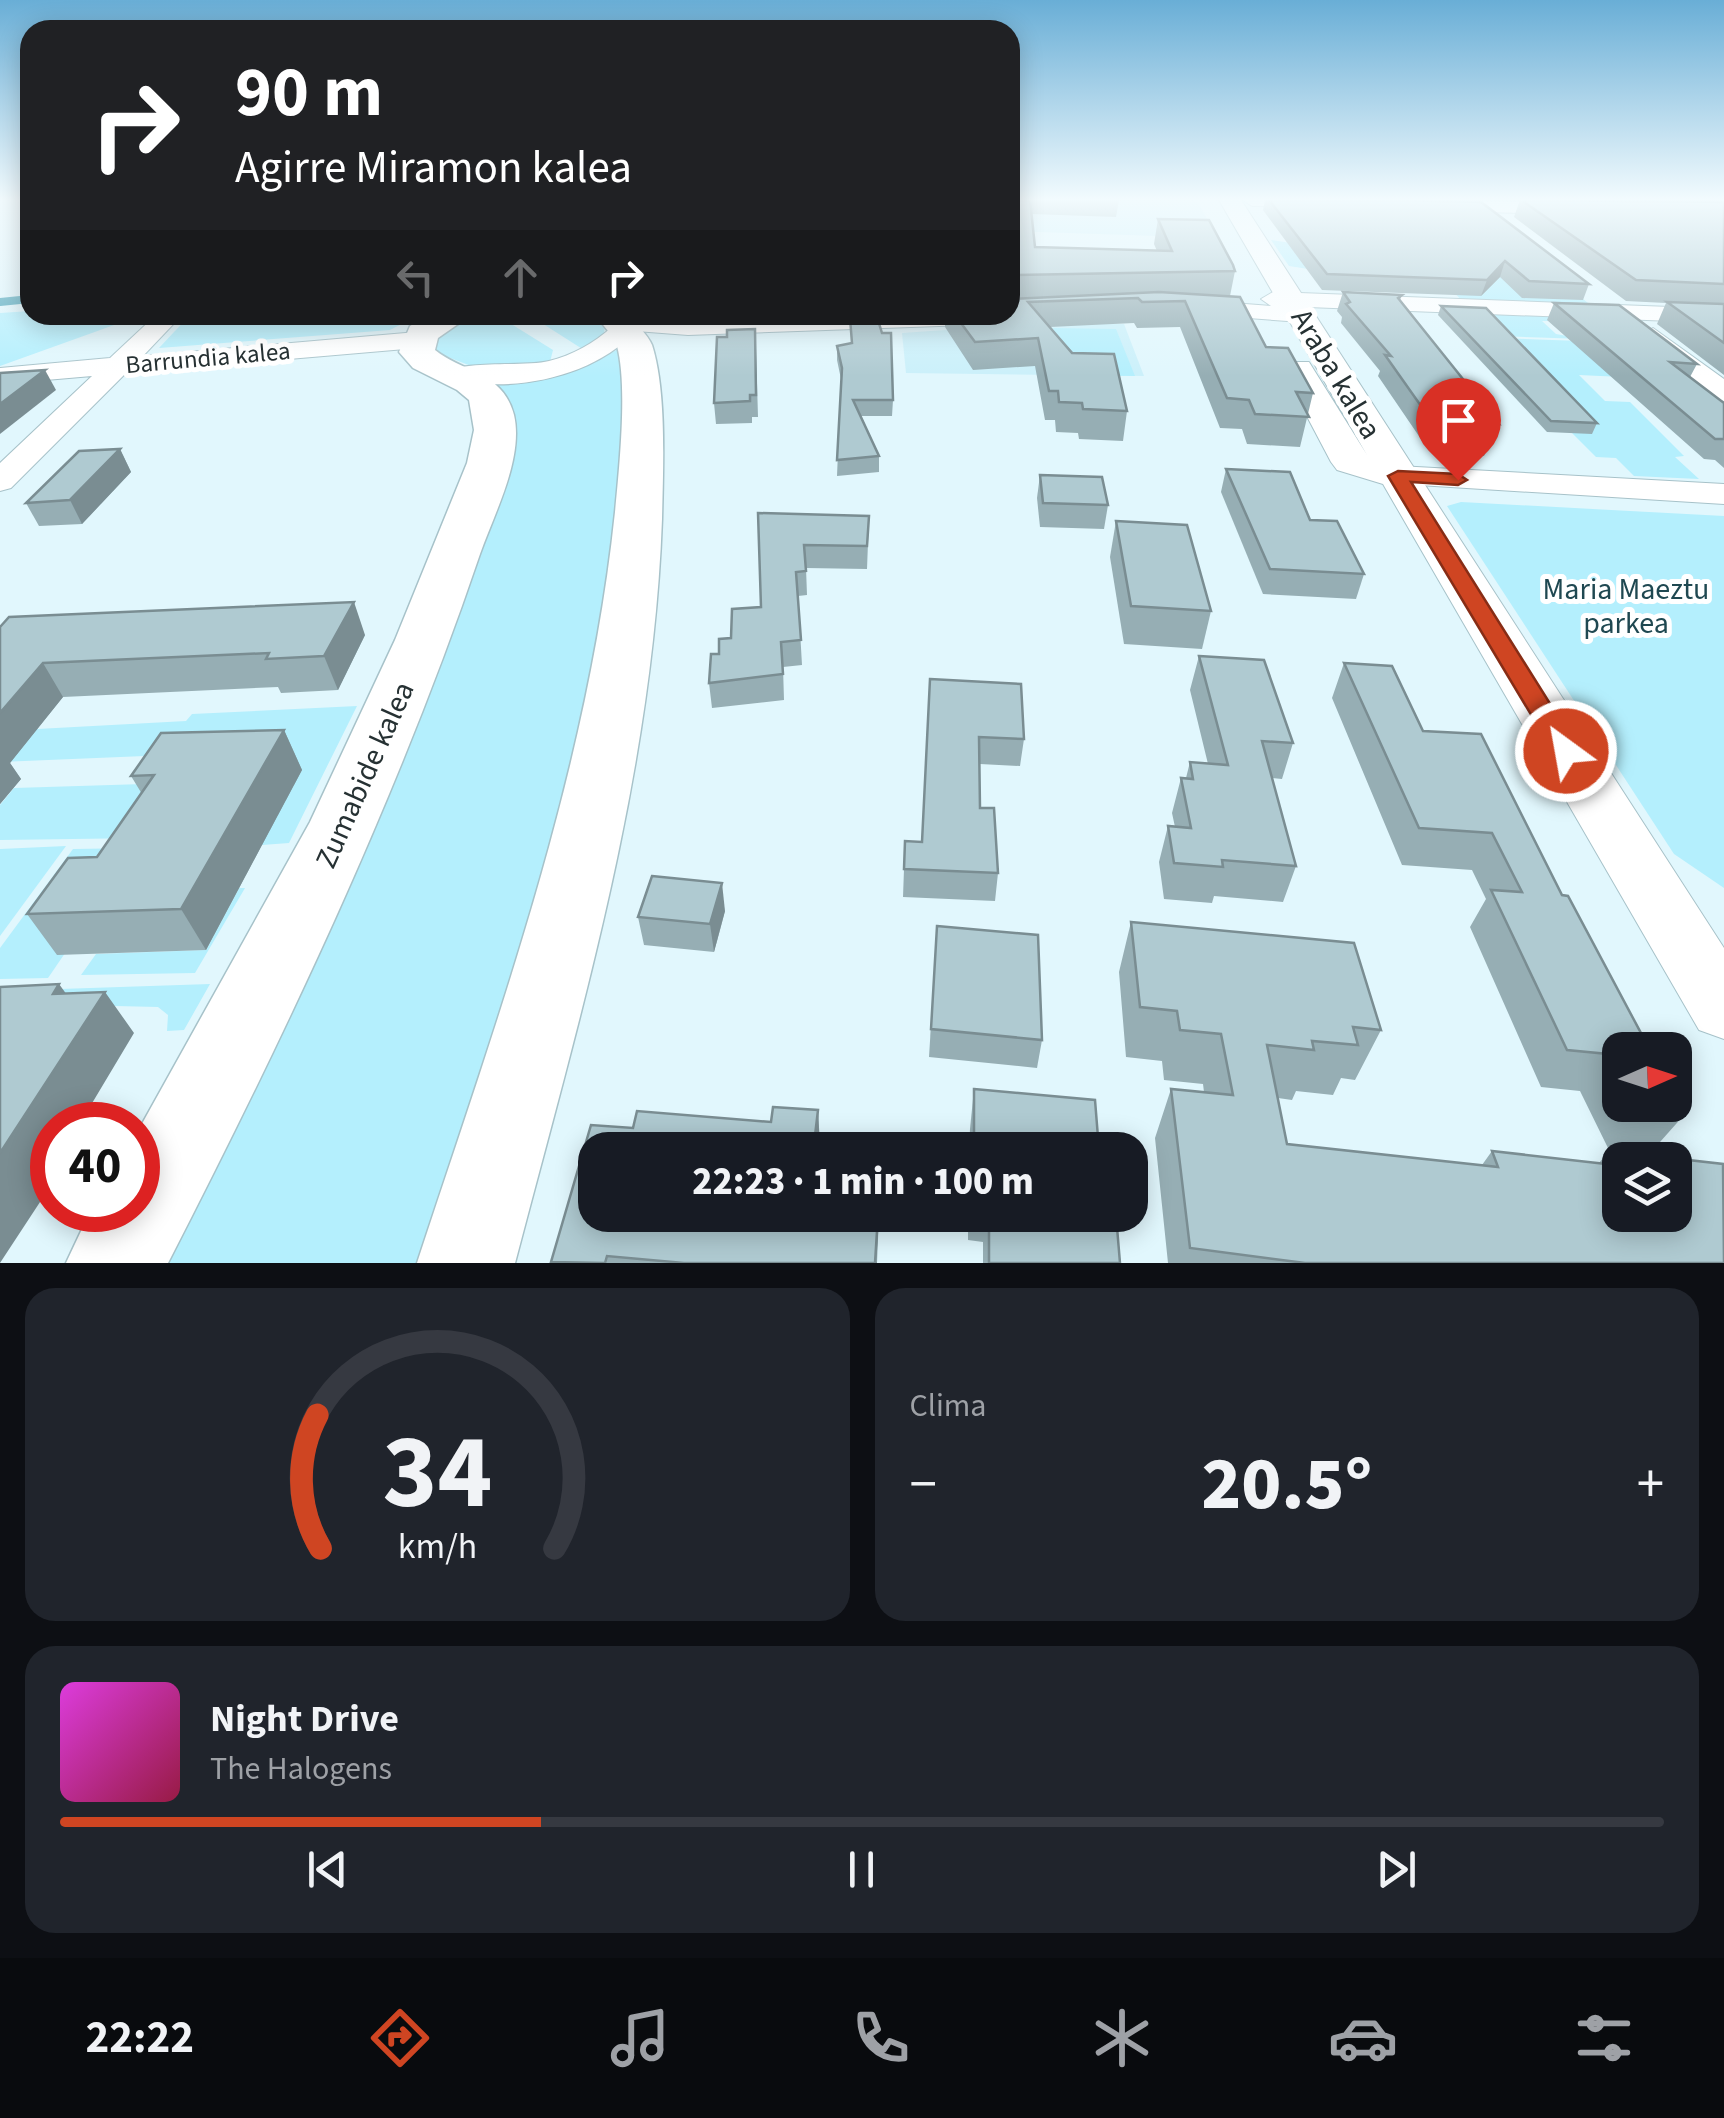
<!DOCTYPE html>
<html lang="es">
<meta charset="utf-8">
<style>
body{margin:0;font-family:"Source Sans 3",sans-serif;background:#20242c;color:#f1f3f6;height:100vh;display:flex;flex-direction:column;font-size:38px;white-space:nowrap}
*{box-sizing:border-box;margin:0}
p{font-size:32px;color:#9ea1a6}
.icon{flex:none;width:55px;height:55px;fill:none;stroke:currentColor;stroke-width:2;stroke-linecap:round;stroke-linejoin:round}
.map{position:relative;height:1263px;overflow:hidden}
.details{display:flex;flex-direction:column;gap:25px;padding:25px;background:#0d0f14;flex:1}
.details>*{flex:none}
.hud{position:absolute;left:20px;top:20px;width:1000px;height:305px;border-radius:30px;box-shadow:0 5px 25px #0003;background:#202124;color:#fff;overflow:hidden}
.needle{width:65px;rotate:87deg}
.controls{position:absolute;left:1602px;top:1032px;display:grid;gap:20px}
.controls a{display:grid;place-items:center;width:90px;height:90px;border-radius:20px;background:#171b24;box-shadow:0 5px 25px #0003;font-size:50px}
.speed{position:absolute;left:30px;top:1102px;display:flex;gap:20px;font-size:50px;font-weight:700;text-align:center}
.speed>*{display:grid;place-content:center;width:130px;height:130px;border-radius:50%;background:#171b24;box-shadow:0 5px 25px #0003;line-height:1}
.speed .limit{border:15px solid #d22;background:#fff;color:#111}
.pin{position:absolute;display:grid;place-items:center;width:85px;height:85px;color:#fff;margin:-102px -42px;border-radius:50% 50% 50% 0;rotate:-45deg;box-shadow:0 0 10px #0007}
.pin .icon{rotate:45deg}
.me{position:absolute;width:110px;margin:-55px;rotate:328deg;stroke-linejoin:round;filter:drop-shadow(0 0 8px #0008)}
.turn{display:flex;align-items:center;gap:35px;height:210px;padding:0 50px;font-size:45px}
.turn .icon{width:130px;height:130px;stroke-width:2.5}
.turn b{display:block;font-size:70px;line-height:85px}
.lanes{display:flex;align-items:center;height:95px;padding:0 50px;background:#0003;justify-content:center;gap:50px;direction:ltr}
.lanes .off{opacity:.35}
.big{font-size:75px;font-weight:800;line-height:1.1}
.details .widget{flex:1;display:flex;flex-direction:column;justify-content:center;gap:15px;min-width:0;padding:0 35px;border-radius:30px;background:#20242c}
.details .dial{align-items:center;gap:0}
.dial svg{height:260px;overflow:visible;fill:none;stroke:#363941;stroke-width:7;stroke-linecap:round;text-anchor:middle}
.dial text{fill:#f1f3f6;stroke:none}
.song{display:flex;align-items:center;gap:30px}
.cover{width:120px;height:120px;border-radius:15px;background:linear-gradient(135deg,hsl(300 70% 55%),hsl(340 70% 35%))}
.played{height:10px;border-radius:5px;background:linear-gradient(90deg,#cf4522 30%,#363941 30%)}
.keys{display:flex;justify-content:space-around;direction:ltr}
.heat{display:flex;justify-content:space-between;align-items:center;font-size:55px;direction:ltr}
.details .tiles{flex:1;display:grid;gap:25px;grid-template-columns:1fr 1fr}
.widget:last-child{grid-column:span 2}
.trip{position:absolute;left:578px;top:1132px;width:570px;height:100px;border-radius:30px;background:#171b24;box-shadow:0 5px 25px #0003;font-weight:800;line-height:100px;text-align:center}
.tab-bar{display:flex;height:160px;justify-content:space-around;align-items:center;background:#090b0e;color:#9ea1a6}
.tab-bar .icon{width:70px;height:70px}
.tab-bar .on{color:#cf4522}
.tab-bar b{font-size:45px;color:#f1f3f6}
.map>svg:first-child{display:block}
</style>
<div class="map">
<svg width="1724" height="1263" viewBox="0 0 1724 1263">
<rect width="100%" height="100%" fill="#e1f7fd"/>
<g fill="#cbf0fa">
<path d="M1010,200H1189L1198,202L1217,238L1010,231Z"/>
<path d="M1032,324H1124L1144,376L906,373L902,333Z"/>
</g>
<g fill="#b4effd">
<path d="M1271,240L1564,283L1588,303L1462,301L1454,292L1289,266Z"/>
<path d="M30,311V315H142L0,366V313Z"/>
<path d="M1475,312L1576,316L1582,321H1542L1556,334L1584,339L1498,336Z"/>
<path d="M190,315H419L390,330L159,348Z"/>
<path d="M471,315H497L553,350L550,362L471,366L435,352L432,342L455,321Z"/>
<path d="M529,315H595L605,324L604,334L584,350Z"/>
<path d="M1053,328L1116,329L1135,376L1065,375Z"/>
<path d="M1499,338L1638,343L1622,377L1579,375L1605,401L1630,402L1684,456L1675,457L1699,479L1634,476L1616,458L1596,457L1572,433Z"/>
<path d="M621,348L628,455L609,615L559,853L433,1263H146L288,995L449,611L481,383L560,375Z"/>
<path d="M1461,502L1724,516V888L1674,854L1447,506Z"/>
<path d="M357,706L289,843L262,845L217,753L0,762V731L186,721L192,714Z"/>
<path d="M176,783L145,838L0,840V805L14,788Z"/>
<path d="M66,846L0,936V849Z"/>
<path d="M137,848L48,978L0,979V948L73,849Z"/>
<path d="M239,888H245L195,973L81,975L96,954L206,950Z"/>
<path d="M210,984L184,1030L167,1031L168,1015L158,1007L115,1006L85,1017L0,991Z"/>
</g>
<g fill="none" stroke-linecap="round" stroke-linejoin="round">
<path stroke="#4aa5ba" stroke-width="8" d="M0,302L30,299"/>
<g stroke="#a7c2c9" stroke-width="2">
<g id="minor">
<path d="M1243,200H1328L1329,201L1320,207L1252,206Z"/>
<path d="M1426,201L1570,202L1579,208L1570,214L1433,211L1426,209Z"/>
<path d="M1273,292L1724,309V323L1282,306L1310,310L1313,315L1301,322L1194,314L1182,307L1194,300L1271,306L1261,299Z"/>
<path d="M156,315H182L143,356L417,332L430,340L417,348L126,373L11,488L0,491V463L92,376L0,384V368L110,358Z"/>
<path d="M620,315L688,321L846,315L1008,317L996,324L688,335L636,331C593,377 513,394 451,379L447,373C458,360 526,367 549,361C573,355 594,343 612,327L609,322L612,317Z"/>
<path d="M1653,328L1724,379V401L1714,399L1644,341L1640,336Z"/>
<path d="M1398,466L1724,484V504L1387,483L1382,476L1387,469Z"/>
</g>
</g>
<g stroke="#a7c2c9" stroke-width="2">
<path id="tertiary" d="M1219,200H1241L1724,948V1039L1699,1030L1383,484L1337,470L1331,462L1282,369L1287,362H1309L1367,455Z"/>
</g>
<g stroke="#a7c2c9" stroke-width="3">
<g id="primary">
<path d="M429,315H471L438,338L435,350C464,373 503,372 514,415C524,458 494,514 480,554C397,799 286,1033 168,1263H66L91,1210H138V1131L310,822L395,640L467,463L474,430L469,400L457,390L413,368L399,352L410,326Z"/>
<path d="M595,315H629C636,324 648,335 652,345C667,392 663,470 662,519C653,773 579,1019 515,1263H417C498,1017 588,771 615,512C619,470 628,386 617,346C614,336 602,324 595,315Z"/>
</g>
</g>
<use href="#minor" fill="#fff" fill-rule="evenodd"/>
<use href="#tertiary" fill="#fff" fill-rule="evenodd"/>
<use href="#primary" fill="#fff" fill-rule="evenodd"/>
</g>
<g fill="#96aeb4">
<path d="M1010,200H1119L1116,217L1032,214L1035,247L1157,251L1154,244L1158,219L1235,271L1230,296L1266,347L1313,393L1300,447L1247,444L1242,429L1220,428L1180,327L1137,328L1134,323L1050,327L1127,411L1123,441L1079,439L1078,433L1056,432L1055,420H1045L1035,366L973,370L945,327V315H1010Z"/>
<path d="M1265,200H1397L1589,284L1583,300L1522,298L1500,277L1481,296L1322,290L1263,210Z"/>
<path d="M1470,200H1643L1640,201L1724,202V375L1657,324L1666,303L1626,301L1514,217L1520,200Z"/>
<path d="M1343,292L1402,295L1400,300L1499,424L1484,456L1441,454L1436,446L1425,445L1378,376L1380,371L1341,323L1342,317L1337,311Z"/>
<path d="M1554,303L1697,364L1690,377L1724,403V468L1715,460L1704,459L1547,320Z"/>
<path d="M1441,306L1597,423L1592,434L1547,432L1438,315Z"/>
<path d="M837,346L893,400L892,416H860L879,456V472L837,476L841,379L837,360Z"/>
<path d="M756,349L758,417H752V423L716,424L714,403Z"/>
<path d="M120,449L131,472L82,524L39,526L26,503Z"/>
<path d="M1226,469L1310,520L1364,574L1356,599L1263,594L1221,492Z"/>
<path d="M1040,475L1108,505L1104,529L1040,527L1037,498Z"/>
<path d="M758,513L869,516L867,569L806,568L807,595L798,596L802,665L783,667L784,700L712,708L709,683L719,654L731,638L761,607Z"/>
<path d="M1116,521L1211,611L1202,649L1124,644L1110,557Z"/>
<path d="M0,627L365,635L338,690L281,693L278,687L63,697L10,763L21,779L0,804Z"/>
<path d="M1199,656L1293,743L1282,779L1272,778L1296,866L1283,902L1214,896L1212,903L1164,899L1159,862L1168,826L1175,827L1172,813L1181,778H1186L1190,762L1208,764L1190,690Z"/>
<path d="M1344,663L1423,731L1481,734L1620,1050V1105H1675L1684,1115L1652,1151L1608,1148L1580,1091L1541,1087L1470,927L1486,899L1472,870L1402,865L1332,698Z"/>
<path d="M930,679L1024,739L1020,766L980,764V808L998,873L995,901L903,897L905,841L922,842Z"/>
<path d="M284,730L302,770L206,950L57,955L27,914L97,857L142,794L131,776Z"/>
<path d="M725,911L714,952L644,945L638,917Z"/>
<path d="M1131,922L1381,1030L1355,1080L1341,1078L1333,1095L1296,1091L1292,1100L1278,1098L1287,1144L1482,1165L1492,1151L1599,1163L1609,1151L1724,1263H1168L1155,1138L1171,1089L1204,1092L1203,1084L1164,1080L1162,1061L1126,1057L1119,972Z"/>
<path d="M937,926L1042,1040L1037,1068L929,1057Z"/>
<path d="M974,1089L1099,1150H969L970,1129Z"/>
<path d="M818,1110L820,1144L595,1215H879L877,1263H552L633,1128L771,1122Z"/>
<path d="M968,1215H1116L1120,1263H983V1242L968,1240Z"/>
</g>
<g fill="#7a8d92">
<path d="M1505,261L1500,277L1481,296L1487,280Z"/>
<path d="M45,370L56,390L0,434V404Z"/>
<path d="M120,449L131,472L82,524L70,500Z"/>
<path d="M354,602L365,635L338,690L324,656Z"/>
<path d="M43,663L63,697L10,763L21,779L0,804V713Z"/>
<path d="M284,730L302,770L206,950L181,909Z"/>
<path d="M722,883L725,911L714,952L710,924Z"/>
<path d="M59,984L86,1021L105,992L134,1033L79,1125H52V1169L37,1194L42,1199L0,1263V1153L53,994Z"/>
<path d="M818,1110L820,1150L814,1144Z"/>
<path d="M878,1215H879L876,1263H875Z"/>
</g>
<g fill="#afcad1" stroke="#7a8d92" stroke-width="2.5" fill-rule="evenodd">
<path d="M1010,200H1030L1035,247L1172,251L1158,219L1209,220L1233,265L1235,271L1012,275L1010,280Z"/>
<path d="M1269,200H1397L1481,202L1589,284L1529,281L1505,261L1487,280L1327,274Z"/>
<path d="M1521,200L1724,202V284L1636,280Z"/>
<path d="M1159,292L1240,297L1266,347L1288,348L1313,393L1296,392L1309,417L1255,414L1249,400L1227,398L1185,301L1142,302L1138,298L1028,302L1072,353L1114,354L1127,411L1083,409L1082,403L1059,402L1058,391H1049L1038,338L975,342L955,315H1010V299Z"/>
<path d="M1343,292L1402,295L1398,298L1499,424L1485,423L1493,433L1449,431L1444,423H1433L1385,355L1391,356L1346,304L1350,302Z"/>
<path d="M1667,302L1724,304V343Z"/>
<path d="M1554,303L1619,305L1697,364L1670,362L1724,403V439H1715Z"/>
<path d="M1441,306L1486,308L1597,423L1551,421Z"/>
<path d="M877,317L882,333H891L893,400H853L879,456L837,460L842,368L837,346L852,343L850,318Z"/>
<path d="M755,329L756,395H750V401L714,403L717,337H727V330Z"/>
<path d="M45,370L0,404V373Z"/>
<path d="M120,449L70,500L26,503L79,451Z"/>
<path d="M1226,469L1290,472L1310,520L1337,521L1364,574L1270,569Z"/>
<path d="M1040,475L1102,477L1108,505L1043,503Z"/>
<path d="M758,513L869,516L867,546L804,545L806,571L796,572L801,640L781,642L783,674L709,683L711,654H719V639L731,638L732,609L761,607Z"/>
<path d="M1116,521L1187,525L1211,611L1131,606Z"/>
<path d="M354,602L324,656L266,659L269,653L43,663L0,713V627L9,617Z"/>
<path d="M1199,656L1264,660L1293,743L1262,741L1296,866L1222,860L1223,867L1174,863L1168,826L1191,828L1181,778L1193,779L1190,762L1228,765Z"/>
<path d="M1344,663L1392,666L1423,731L1481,734L1562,895L1568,896L1650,1050H1620V1077L1608,1054L1567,1050L1491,890L1522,892L1492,833L1419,828Z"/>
<path d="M930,679L1021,684L1024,739L979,737L980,808H994L998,873L904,869L905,841L922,842Z"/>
<path d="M284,730L181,909L27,914L68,858L97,857L154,775L131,776L161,733Z"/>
<path d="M652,876L722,883L710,924L638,917Z"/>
<path d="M1131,922L1354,943L1381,1030L1353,1027L1358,1045L1312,1041L1314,1050L1267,1045L1287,1144L1498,1167L1492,1151L1615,1165L1609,1151L1723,1164L1724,1263H1305L1190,1248L1171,1089L1233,1095L1221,1034L1180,1030L1177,1011L1140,1007ZM1620,1160H1675V1215H1620Z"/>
<path d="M937,926L1038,935L1042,1040L931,1029Z"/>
<path d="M59,984L53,994L105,992L0,1153V987Z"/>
<path d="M974,1089L1095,1100L1099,1150H974Z"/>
<path d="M1675,1098L1684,1115L1638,1112L1635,1105H1675Z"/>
<path d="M773,1107L818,1110L814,1144L849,1147V1150H595V1215H878L875,1263H877H684L607,1256L605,1263L551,1262L591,1125L633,1128L637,1111L771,1122Z"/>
<path d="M989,1215H1116L1120,1263H989Z"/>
</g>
<linearGradient id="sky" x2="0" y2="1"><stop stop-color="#69aed6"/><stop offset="0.53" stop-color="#f2fbfe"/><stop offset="1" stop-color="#f2fbfe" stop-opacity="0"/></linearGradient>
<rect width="1724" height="376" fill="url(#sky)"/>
<path fill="#cf4522" stroke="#872d16" stroke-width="2.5" d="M1398,471L1458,474L1467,480L1458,485L1411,482L1576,745L1579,751L1576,758H1557L1388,476Z"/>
<g text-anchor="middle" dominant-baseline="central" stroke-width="10" stroke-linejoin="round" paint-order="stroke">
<g font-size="25" fill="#263133" stroke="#fff">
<text transform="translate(208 358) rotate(-5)">Barrundia kalea</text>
</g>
<g font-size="30" fill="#263133" stroke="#fff">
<text transform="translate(1336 374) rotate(59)">Araba kalea</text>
<text transform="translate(365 775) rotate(-66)">Zumabide kalea</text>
</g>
<g font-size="30" fill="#1f4851" stroke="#fff">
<text x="1626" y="589">Maria Maeztu<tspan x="1626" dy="34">parkea</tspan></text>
</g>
</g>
</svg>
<div class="controls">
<a><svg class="needle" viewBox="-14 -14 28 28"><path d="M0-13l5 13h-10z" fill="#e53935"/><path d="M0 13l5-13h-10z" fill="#9ea1a6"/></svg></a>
<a><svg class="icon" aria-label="layers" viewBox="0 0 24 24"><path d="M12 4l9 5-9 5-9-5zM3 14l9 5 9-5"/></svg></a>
</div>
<div class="speed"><div class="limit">40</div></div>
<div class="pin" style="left:1458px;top:480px;background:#d93025"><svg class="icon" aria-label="arrive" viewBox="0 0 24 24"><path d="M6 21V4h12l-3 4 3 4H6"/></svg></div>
<svg class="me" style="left:1566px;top:751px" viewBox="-20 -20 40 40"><circle r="17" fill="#cf4522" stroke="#fff" stroke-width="3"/><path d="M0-11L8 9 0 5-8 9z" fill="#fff"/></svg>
<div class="trip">22:23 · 1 min · 100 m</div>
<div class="hud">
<div class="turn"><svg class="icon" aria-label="right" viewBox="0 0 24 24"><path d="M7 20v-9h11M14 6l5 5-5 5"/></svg><div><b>90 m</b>Agirre Miramon kalea</div></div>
<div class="lanes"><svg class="icon off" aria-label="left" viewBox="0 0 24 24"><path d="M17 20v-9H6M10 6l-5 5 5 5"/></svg><svg class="icon off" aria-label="ahead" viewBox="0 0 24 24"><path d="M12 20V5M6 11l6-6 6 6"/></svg><svg class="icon" aria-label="right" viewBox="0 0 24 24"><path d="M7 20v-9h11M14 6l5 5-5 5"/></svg></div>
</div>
</div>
<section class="details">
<div class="tiles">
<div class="widget dial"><svg viewBox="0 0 100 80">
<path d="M14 69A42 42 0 1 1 86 69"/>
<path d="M14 69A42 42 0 0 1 13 28" stroke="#cf4522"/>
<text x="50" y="56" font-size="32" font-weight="700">34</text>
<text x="50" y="72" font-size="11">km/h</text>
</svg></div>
<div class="widget"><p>Clima</p>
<div class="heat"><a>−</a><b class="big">20.5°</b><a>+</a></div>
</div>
<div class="widget">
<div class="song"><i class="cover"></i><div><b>Night Drive</b><p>The Halogens</p></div></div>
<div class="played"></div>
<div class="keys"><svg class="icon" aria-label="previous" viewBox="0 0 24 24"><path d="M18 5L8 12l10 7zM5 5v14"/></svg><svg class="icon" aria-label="pause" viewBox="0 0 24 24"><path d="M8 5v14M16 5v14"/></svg><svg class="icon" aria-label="next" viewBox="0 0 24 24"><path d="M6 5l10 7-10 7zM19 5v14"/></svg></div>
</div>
</div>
</section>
<nav class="tab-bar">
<b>22:22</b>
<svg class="icon on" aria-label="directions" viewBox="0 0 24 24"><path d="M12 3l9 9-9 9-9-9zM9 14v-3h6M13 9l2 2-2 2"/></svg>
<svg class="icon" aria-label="music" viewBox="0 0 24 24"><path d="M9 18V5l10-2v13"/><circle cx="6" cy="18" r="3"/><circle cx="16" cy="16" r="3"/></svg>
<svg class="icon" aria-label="phone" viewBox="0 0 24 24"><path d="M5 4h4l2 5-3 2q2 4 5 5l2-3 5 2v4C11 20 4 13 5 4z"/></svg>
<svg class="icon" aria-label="climate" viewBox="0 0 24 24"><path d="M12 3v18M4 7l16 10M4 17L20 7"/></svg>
<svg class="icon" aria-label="car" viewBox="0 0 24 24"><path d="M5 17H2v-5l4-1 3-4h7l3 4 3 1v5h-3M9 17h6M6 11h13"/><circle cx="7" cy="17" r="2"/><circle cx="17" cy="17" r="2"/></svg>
<svg class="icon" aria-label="filters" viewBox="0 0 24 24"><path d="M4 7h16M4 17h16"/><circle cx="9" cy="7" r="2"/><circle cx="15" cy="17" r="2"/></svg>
</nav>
